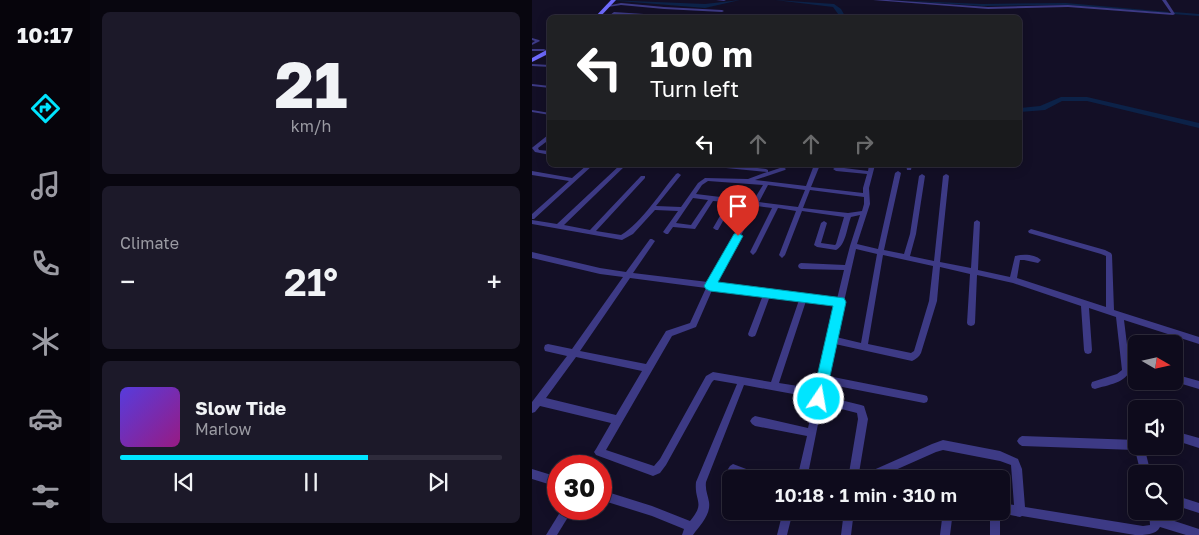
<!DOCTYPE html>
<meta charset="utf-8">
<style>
body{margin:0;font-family:"Golos Text",sans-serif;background:#1c1929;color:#f1f3f6;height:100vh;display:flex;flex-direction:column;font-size:19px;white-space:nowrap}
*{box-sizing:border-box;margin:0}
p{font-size:16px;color:#9b9ba3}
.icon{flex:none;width:28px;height:28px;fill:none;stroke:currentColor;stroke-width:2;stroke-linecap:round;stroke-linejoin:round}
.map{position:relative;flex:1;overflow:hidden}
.details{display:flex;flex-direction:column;gap:12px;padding:12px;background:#08060f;width:442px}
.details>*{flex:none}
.guide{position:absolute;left:15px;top:15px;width:475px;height:152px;border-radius:8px;box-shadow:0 2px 12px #0003,0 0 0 1px #2e2b3b;background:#202124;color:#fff;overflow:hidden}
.needle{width:32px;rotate:99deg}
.buttons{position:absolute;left:596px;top:335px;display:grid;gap:10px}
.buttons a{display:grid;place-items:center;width:55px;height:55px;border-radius:8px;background:#0e0b1c;box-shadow:0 2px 12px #0003,0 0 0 1px #2e2b3b;font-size:25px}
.speed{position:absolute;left:15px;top:455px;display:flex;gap:10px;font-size:25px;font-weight:700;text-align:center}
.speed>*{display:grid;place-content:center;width:65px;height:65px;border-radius:50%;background:#0e0b1c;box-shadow:0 2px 12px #0003,0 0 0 1px #2e2b3b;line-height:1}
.speed .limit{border:8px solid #d22;background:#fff;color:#111}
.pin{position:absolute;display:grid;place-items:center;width:42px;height:42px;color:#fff;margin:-51px -21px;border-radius:50% 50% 50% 0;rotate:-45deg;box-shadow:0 0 5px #0007}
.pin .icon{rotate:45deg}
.me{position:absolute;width:55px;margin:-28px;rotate:12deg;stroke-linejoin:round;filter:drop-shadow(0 0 4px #0008)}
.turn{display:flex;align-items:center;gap:18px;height:105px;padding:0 20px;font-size:22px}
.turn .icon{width:65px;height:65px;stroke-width:2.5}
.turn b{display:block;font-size:35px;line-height:42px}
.lanes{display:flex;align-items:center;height:48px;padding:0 20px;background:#0003;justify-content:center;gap:25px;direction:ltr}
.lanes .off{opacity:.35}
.big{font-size:38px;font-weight:600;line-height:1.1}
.details .widget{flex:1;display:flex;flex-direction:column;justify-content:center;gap:8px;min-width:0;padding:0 18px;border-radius:8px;background:#1c1929}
.details .dial{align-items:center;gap:0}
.dial b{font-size:65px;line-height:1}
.song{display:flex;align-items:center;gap:15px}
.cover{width:60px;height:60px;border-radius:8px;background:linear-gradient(135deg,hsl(250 70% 55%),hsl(310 70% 35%))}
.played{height:5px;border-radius:2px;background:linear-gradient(90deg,#00e5ff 65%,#2e2b3b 65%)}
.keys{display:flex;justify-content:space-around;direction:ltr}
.heat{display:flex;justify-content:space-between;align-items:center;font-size:28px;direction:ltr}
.trip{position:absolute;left:190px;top:470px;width:288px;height:50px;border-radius:8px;background:#0e0b1c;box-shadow:0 2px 12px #0003,0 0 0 1px #2e2b3b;font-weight:600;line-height:50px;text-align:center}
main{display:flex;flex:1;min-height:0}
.dock{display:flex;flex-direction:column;width:90px;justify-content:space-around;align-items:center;background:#06040b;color:#9b9ba3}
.dock .icon{width:35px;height:35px}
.dock .selected{color:#00e5ff}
.dock b{font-size:22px;color:#f1f3f6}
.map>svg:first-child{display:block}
</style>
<main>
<nav class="dock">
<b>10:17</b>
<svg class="icon selected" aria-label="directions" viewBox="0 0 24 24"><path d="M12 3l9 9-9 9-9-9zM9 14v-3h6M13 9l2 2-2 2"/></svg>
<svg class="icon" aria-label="music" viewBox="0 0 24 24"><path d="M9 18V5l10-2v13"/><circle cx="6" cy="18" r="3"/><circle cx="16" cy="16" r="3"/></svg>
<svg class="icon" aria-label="phone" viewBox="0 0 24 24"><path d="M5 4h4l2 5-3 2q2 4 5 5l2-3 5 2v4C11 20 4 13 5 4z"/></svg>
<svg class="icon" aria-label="climate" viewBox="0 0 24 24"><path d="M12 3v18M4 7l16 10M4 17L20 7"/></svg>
<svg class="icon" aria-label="car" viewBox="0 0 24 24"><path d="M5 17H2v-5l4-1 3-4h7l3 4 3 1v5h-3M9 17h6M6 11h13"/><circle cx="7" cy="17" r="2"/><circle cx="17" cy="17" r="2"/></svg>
<svg class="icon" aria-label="filters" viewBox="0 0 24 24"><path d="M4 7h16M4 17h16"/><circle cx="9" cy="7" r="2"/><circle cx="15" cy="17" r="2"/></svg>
</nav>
<section class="details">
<div class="widget dial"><b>21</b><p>km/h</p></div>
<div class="widget"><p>Climate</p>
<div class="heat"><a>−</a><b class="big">21°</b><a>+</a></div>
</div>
<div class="widget">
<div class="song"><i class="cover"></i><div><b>Slow Tide</b><p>Marlow</p></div></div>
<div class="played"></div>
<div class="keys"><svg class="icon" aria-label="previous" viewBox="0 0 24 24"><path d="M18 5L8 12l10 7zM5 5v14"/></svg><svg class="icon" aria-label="pause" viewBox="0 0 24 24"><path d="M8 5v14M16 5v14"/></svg><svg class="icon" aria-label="next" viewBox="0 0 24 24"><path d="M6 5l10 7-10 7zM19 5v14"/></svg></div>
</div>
</section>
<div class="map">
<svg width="667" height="535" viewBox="0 0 667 535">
<rect width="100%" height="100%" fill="#130f26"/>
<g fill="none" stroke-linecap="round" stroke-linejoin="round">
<g fill="#0c2248" fill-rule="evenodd">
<path d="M357,0L450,4L534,3L637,12L636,13L534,5L450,6Z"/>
<path d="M642,12L667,14V16L641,14Z"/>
</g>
<g fill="#0c2248" fill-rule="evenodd">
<path d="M75,0L173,4L208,0L173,8Z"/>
<path d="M243,0L302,4L309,9L314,18H309L301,7Z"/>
<path d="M529,97H555L667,123V128L555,101H530L513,110L488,112V108L508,106Z"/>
</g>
<g fill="#3d3a85" fill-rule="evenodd">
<path d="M184,0H194L192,1Z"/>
<path d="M341,0H356L456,7L536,5L639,13L630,0H634L643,14L641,15L536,7L456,9Z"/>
<path d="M89,3L132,7L190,10L192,11L190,12L132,9L89,5L76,7L74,6Z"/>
<path d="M82,12L127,15L129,16L127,17L83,14L78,18H74Z"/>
<path d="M151,14L154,15L151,18H148Z"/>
<path d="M0,38L7,40L8,41L0,45V43L3,41L0,40Z"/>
<path d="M0,49H12L14,50L12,51H0Z"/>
<path d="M0,64L18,65V67L0,66Z"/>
<path d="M0,84L18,86V88L0,86Z"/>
<path d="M0,110L18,113V115L0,112Z"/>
<path d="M16,135H18V139L6,148L7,150L18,151V155L3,152L0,148L1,147Z"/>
<path d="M55,165H61L2,219H0V214L37,181L0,175V171L40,178Z"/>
<path d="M88,165H94L32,225L58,230L109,176H113V178L64,231L89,235C110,222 128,193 144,174L146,173L149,175L124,206L149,207L166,183L173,178L216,179L235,172L184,167L181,165H198L234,169L236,170V172L251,167L254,169L253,170L223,180L274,186L282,165H288L279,187L331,193V188L335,174L304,171L301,169L304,167L336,171L337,165H343L337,188L338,204L325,244L346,249L363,173L366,171L369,173L352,250L372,254L378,234L387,176L390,174L393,176L384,234L378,256L402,261L411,176L414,174L416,175L417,176L408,262L439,268L442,222L445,220L448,222L446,270L478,277L483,256C491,254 503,254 509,260L506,263L492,260H488L485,278L574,307V256L569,254L497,233L496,231L499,229L573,250L579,253L580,255L582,310L667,337V344L592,320L597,361L605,364V372L598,369C595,383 575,385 563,389L560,388L559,385L560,382L585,374L590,370L584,317L557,308L560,350L559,353L556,354L553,353L552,350L549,306L481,283L445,275L443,323L442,325L439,326L436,325L435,323L438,274L408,267L405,301L389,353C387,357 384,359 380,361L303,344L296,376L392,395L395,396L396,399L395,402L392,403L295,384L292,396L329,405L332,406L336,419L326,479H316L326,419L325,413L290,404L275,479H265L275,436L223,426L220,424L218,421L220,418L223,416L276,428L283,398L212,385L174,482C173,490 176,495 177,502C179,515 168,525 161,535H150L152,529L120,516L69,500V490L120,506L158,521C174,502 162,502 164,482L205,384L182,380L180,382L134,465L128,473L121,476L64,455L62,452L64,449L79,423L8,406L3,412L0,413V402L35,356L13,351L12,348L13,345L16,344L40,349L91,277L68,274L0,258V252L68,268L94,272L118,239H120L123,241L101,273L176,282L219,205L201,203L186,230H184L181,228L196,202L181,201L163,229L141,227L136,234H134L131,232L146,211L123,210L101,234L90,240L0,224V220L25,224ZM176,181L231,185L221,201L164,194L170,185ZM236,185L273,190L266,207L227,202ZM278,190L332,197V204L330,211L316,213L271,208ZM161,198L176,200L159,225L144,223ZM225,206L240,208L218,252L221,255L224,252L246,208L264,211L247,255L250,258L253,255L270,211L312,217L304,244L303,245L289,243L295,223L292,221L289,223L282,245L285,247L304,250C314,245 315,227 319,217L328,215L318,246L313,265L269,263L267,264L266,266L267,268L269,269L312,270L305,299L183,283ZM324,249L345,254L329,343L304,337ZM351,255L401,266L397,301L382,351L379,353L336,344ZM98,278L174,288L158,323L134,331L114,364L48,351ZM181,288L231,295L216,334L217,336L220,337L223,336L224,334L238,296L267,300L239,382L181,372L174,376L128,459L122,466L74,450L140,336L164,327ZM274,301L304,305L285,389L247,383ZM44,357L110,371L84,415L14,398Z"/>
<path d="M374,165H380L379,170H375Z"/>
<path d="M642,374L667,381V389L640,381H642Z"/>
<path d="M642,431L667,438V448L642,440Z"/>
<path d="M490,436L605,440V446H612L619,474H609L603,450L490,446L487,444L485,441L487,438Z"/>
<path d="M411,440L468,451L486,459L490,469L493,507L611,526L618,525L617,511H627V516L667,529V535H654L628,527C624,535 613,535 603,535L490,516L488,517L468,513V535H458V511H469V503L482,505L479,465L468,461L411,450L404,452L343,479H326L328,476L400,444Z"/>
<path d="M201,464L233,476L235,479H215L198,472L196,469L198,466Z"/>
<path d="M0,469L26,477V487L0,479Z"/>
<path d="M642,495L667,503V513L642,505Z"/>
<path d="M30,509H41L25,535H14Z"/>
<path d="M251,511H261L255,535H245Z"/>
<path d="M312,511H322L319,535H309Z"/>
<path d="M411,511H421L418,535H408Z"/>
</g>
<g fill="#6f6bff" fill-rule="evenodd">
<path d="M79,0H84L67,18H62Z"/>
<path d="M18,48V53L0,62V58Z"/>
</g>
</g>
<path fill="#00e5ff" stroke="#0095a6" d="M206,233L211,236L186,282L312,298L314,302L292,404L287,406L282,404L280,399L301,306L178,291L174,289L172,286L202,234Z"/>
</svg>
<div class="buttons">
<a><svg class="needle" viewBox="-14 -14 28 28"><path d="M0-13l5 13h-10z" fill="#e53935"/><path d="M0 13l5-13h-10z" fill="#9b9ba3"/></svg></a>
<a><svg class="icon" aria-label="sound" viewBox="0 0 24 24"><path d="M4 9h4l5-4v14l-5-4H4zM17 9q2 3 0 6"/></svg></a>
<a><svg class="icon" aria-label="search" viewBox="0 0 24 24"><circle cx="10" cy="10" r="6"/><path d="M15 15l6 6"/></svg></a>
</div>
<div class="speed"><div class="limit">30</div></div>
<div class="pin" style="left:206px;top:236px;background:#d93025"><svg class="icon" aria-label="arrive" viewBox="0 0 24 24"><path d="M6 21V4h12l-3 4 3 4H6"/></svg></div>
<svg class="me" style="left:287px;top:399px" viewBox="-20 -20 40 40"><circle r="17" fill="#00e5ff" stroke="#fff" stroke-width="3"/><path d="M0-11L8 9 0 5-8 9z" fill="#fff"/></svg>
<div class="trip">10:18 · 1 min · 310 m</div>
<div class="guide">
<div class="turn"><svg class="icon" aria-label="left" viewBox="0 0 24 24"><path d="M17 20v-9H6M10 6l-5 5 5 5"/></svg><div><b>100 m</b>Turn left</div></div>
<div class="lanes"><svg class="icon" aria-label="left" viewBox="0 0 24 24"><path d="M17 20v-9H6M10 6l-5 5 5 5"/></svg><svg class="icon off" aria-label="ahead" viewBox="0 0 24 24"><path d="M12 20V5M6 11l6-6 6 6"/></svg><svg class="icon off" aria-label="ahead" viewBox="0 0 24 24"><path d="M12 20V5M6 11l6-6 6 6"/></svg><svg class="icon off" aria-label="right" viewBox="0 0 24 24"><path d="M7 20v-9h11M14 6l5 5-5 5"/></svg></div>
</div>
</div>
</main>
